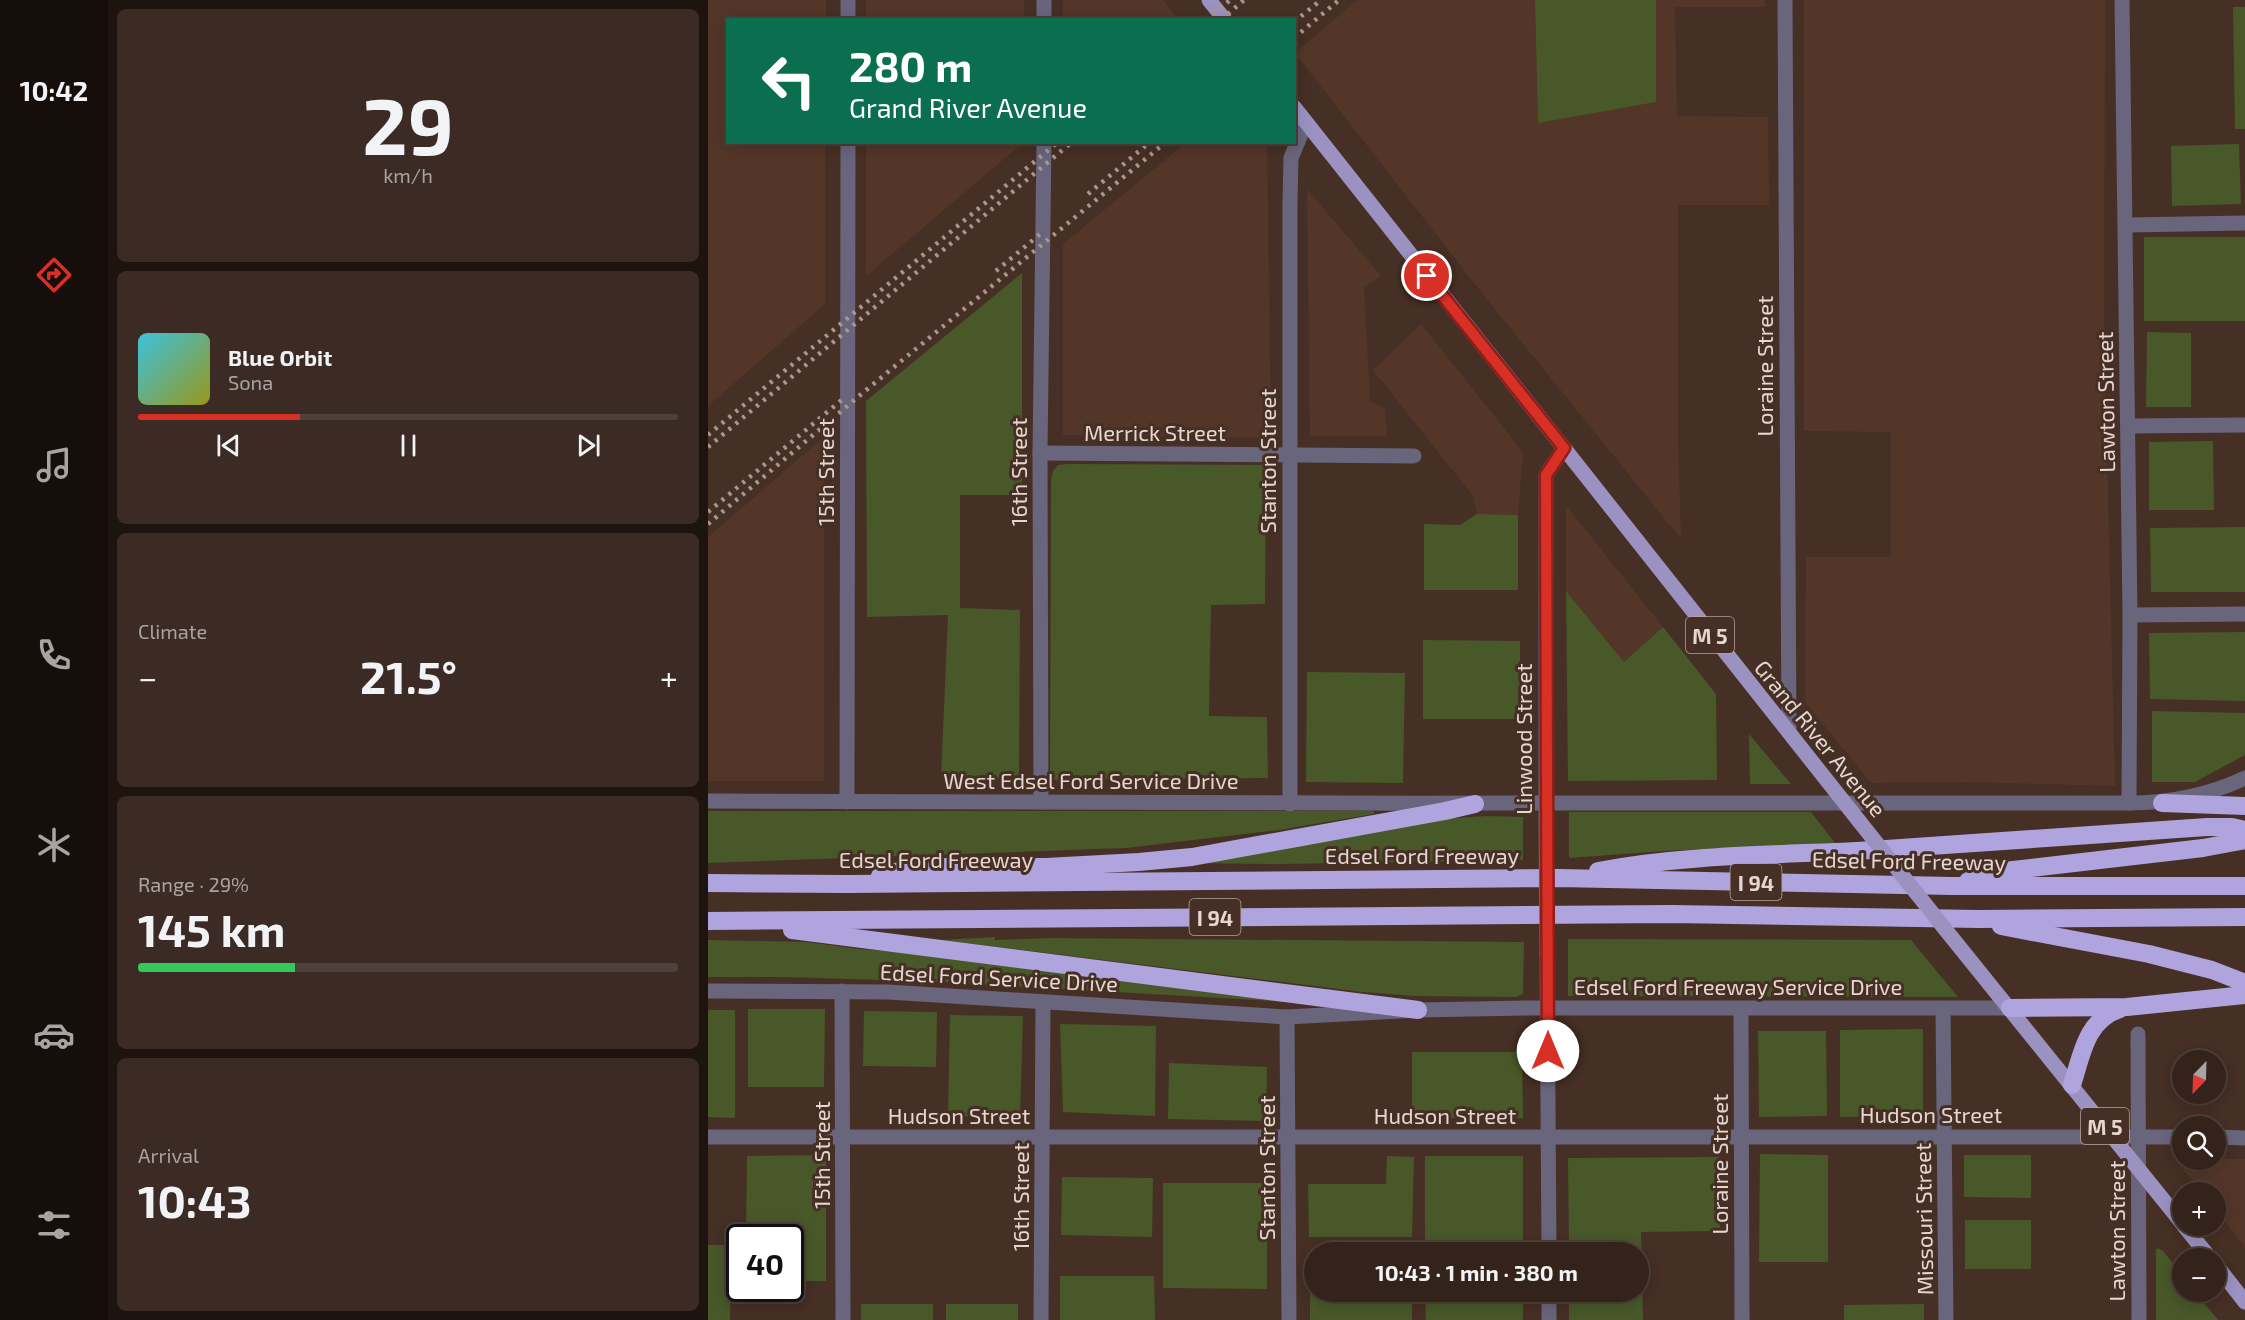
<!DOCTYPE html>
<meta charset="utf-8">
<style>
body{margin:0;font-family:"Exo 2",sans-serif;background:#3c2b24;color:#f1f3f6;height:100vh;display:flex;flex-direction:column;font-size:22px;white-space:nowrap}
*{box-sizing:border-box;margin:0}
p{font-size:20px;color:#a9a4a3}
.icon{flex:none;width:33px;height:33px;fill:none;stroke:currentColor;stroke-width:2;stroke-linecap:round;stroke-linejoin:round}
.map{position:relative;flex:1;overflow:hidden}
.panel{display:flex;flex-direction:column;gap:9px;padding:9px;background:#1d130f;width:600px}
.panel>*{flex:none}
.banner{position:absolute;left:18px;top:18px;width:570px;height:126px;border-radius:0px;box-shadow:0 3px 15px #0003,0 0 0 2px #4e403a;background:#0b6e4f;color:#fff;overflow:hidden}
.needle{width:39px;rotate:203deg}
.buttons{position:absolute;left:1464px;top:1050px;display:grid;gap:12px}
.buttons a{display:grid;place-items:center;width:54px;height:54px;border-radius:50%;background:#34231b;box-shadow:0 3px 15px #0003,0 0 0 2px #4e403a;font-size:30px}
.speed{position:absolute;left:18px;top:1224px;display:flex;gap:12px;font-size:30px;font-weight:700;text-align:center}
.speed>*{display:grid;place-content:center;width:78px;height:78px;border-radius:50%;background:#34231b;box-shadow:0 3px 15px #0003,0 0 0 2px #4e403a;line-height:1}
.speed .limit{border:3px solid #111;border-radius:9px;background:#fff;color:#111}
.pin{position:absolute;display:grid;place-items:center;width:51px;height:51px;color:#fff;margin:-26px;border:3px solid #fff;border-radius:50%;box-shadow:0 2px 6px #0007}
.me{position:absolute;width:66px;margin:-33px;rotate:0deg;stroke-linejoin:round;filter:drop-shadow(0 0 4px #0008)}
.turn{display:flex;align-items:center;gap:21px;height:126px;padding:0 24px;font-size:27px}
.turn .icon{width:78px;height:78px;stroke-width:2.5}
.turn b{display:block;font-size:42px;line-height:51px}
.big{font-size:45px;font-weight:700;line-height:1.1}
.panel .widget{flex:1;display:flex;flex-direction:column;justify-content:center;gap:9px;min-width:0;padding:0 21px;border-radius:9px;background:#3c2b24}
.panel .dial{align-items:center;gap:0}
.dial b{font-size:78px;line-height:1}
.song{display:flex;align-items:center;gap:18px}
.cover{width:72px;height:72px;border-radius:9px;background:linear-gradient(135deg,hsl(190 70% 55%),hsl(60 70% 35%))}
.played{height:6px;border-radius:3px;background:linear-gradient(90deg,#d93025 30%,#4e403a 30%)}
.keys{display:flex;justify-content:space-around;direction:ltr}
.heat{display:flex;justify-content:space-between;align-items:center;font-size:33px;direction:ltr}
.charge{height:9px;border-radius:4px;background:linear-gradient(90deg,#34c759 29%,#4e403a 0)}
.trip{position:absolute;left:596px;top:1242px;width:345px;height:60px;border-radius:30px;background:#34231b;box-shadow:0 3px 15px #0003,0 0 0 2px #4e403a;font-weight:700;line-height:60px;text-align:center}
main{display:flex;flex:1;min-height:0}
.dock{display:flex;flex-direction:column;width:108px;justify-content:space-around;align-items:center;background:#150e0b;color:#a9a4a3}
.dock .icon{width:42px;height:42px}
.dock .selected{color:#d93025}
.dock b{font-size:27px;color:#f1f3f6}
.map>svg:first-child{display:block}
</style>
<main>
<nav class="dock">
<b>10:42</b>
<svg class="icon selected" aria-label="directions" viewBox="0 0 24 24"><path d="M12 3l9 9-9 9-9-9zM9 14v-3h6M13 9l2 2-2 2"/></svg>
<svg class="icon" aria-label="music" viewBox="0 0 24 24"><path d="M9 18V5l10-2v13"/><circle cx="6" cy="18" r="3"/><circle cx="16" cy="16" r="3"/></svg>
<svg class="icon" aria-label="phone" viewBox="0 0 24 24"><path d="M5 4h4l2 5-3 2q2 4 5 5l2-3 5 2v4C11 20 4 13 5 4z"/></svg>
<svg class="icon" aria-label="climate" viewBox="0 0 24 24"><path d="M12 3v18M4 7l16 10M4 17L20 7"/></svg>
<svg class="icon" aria-label="car" viewBox="0 0 24 24"><path d="M5 17H2v-5l4-1 3-4h7l3 4 3 1v5h-3M9 17h6M6 11h13"/><circle cx="7" cy="17" r="2"/><circle cx="17" cy="17" r="2"/></svg>
<svg class="icon" aria-label="filters" viewBox="0 0 24 24"><path d="M4 7h16M4 17h16"/><circle cx="9" cy="7" r="2"/><circle cx="15" cy="17" r="2"/></svg>
</nav>
<section class="panel">
<div class="widget dial"><b>29</b><p>km/h</p></div>
<div class="widget">
<div class="song"><i class="cover"></i><div><b>Blue Orbit</b><p>Sona</p></div></div>
<div class="played"></div>
<div class="keys"><svg class="icon" aria-label="previous" viewBox="0 0 24 24"><path d="M18 5L8 12l10 7zM5 5v14"/></svg><svg class="icon" aria-label="pause" viewBox="0 0 24 24"><path d="M8 5v14M16 5v14"/></svg><svg class="icon" aria-label="next" viewBox="0 0 24 24"><path d="M6 5l10 7-10 7zM19 5v14"/></svg></div>
</div>
<div class="widget"><p>Climate</p>
<div class="heat"><a>−</a><b class="big">21.5°</b><a>+</a></div>
</div>
<div class="widget"><p>Range · 29%</p><b class="big">145 km</b><div class="charge"></div></div>
<div class="widget"><p>Arrival</p><b class="big">10:43</b></div>
</section>
<div class="map">
<svg width="1537" height="1320" viewBox="0 0 1537 1320">
<rect width="100%" height="100%" fill="#462f24"/>
<g fill="#533628">
<path d="M0,0H118V19L20,20V142L117,143V304L0,406Z"/>
<rect x="158" y="0" width="158" height="19"/>
<path d="M355,0H455L470,19H355Z"/>
<path d="M649,0H827L830,122L948,102V0H1057V7H967L969,116L1060,117L1061,205H970V443L973,539L769,287L587,53Z"/>
<path d="M1096,0H1397L1396,323L1407,786L1256,782L1163,783L1097,702L1098,557H1183V432L1096,431Z"/>
<path d="M158,142H315V143L158,276Z"/>
<path d="M479,142L559,143L563,438L355,435V244Z"/>
<path d="M599,189L673,276L656,287L662,401L677,409L679,436H602Z"/>
<path d="M713,324L815,452L810,515L769,514L765,496L665,370Z"/>
<path d="M116,437V781H0V537Z"/>
<path d="M860,508L955,627L916,662L858,591V509Z"/>
<path d="M1466,1158L1537,1159V1247L1508,1210V1192H1494Z"/>
</g>
<g fill="#485829">
<path d="M827,0H948V102L830,123Z"/>
<path d="M1525,7H1537V129H1527Z"/>
<path d="M1531,144L1533,204L1464,206L1463,146Z"/>
<rect x="1436" y="237" width="101" height="84"/>
<path d="M314,273V495H252V608L312,610L311,778H233L240,615L159,617L158,401Z"/>
<path d="M1439,332L1483,333V407H1438Z"/>
<path d="M1505,441L1506,510H1441V442Z"/>
<path d="M360,464L558,465L557,604L503,605L501,716L559,717L560,778L342,780L343,480L345,471L350,465Z"/>
<path d="M769,514L810,515V590H716V524L752,525Z"/>
<path d="M1537,527V592H1443L1442,528Z"/>
<path d="M858,591L916,662L955,627L1008,694L1009,780L860,781Z"/>
<path d="M1537,632V701L1442,699L1441,633Z"/>
<path d="M715,640L812,641V719H715Z"/>
<path d="M599,672L697,673L695,783L598,782Z"/>
<path d="M1444,711L1537,713V755L1487,782H1444Z"/>
<path d="M1041,734L1083,784H1042Z"/>
<path d="M0,811H666V814L571,830L418,848L0,863Z"/>
<path d="M861,812H1103L1127,843L956,851L861,858Z"/>
<path d="M779,816L815,817V860L571,864L471,863L731,819Z"/>
<path d="M287,937V940L341,938L816,942L815,994L808,997L706,996L655,992L233,940Z"/>
<path d="M860,939L1203,940L1250,997L860,996Z"/>
<path d="M0,940L98,942L151,949L239,955L598,1003L237,982L77,977H0Z"/>
<path d="M40,1009H117L116,1087H40Z"/>
<path d="M0,1010H27V1118L0,1117Z"/>
<path d="M156,1011L229,1012L228,1067L155,1066Z"/>
<path d="M242,1015L315,1016L312,1118L240,1116Z"/>
<path d="M352,1024L448,1026L447,1116L355,1112Z"/>
<path d="M1215,1029V1116L1132,1117V1030Z"/>
<path d="M1050,1031H1118L1119,1116L1051,1117Z"/>
<path d="M704,1052H814L815,1118H704Z"/>
<path d="M461,1063L559,1067L558,1121L460,1119Z"/>
<path d="M1052,1154L1120,1155V1262H1051Z"/>
<path d="M118,1155V1281H83L82,1238L38,1237L39,1156Z"/>
<path d="M1256,1155H1323V1198L1256,1197Z"/>
<path d="M679,1156L706,1157L704,1237H601L600,1184H678Z"/>
<rect x="717" y="1156" width="98" height="96"/>
<path d="M1011,1157L1012,1231L933,1232L935,1320H861V1292H930V1252H861L860,1158Z"/>
<path d="M354,1177L445,1178L444,1237L353,1235Z"/>
<path d="M455,1183H559V1289L455,1288Z"/>
<rect x="1257" y="1220" width="66" height="49"/>
<path d="M0,1245H23L22,1320H0Z"/>
<path d="M1450,1248L1455,1251L1474,1275V1292H1487L1510,1320H1448V1250Z"/>
<path d="M602,1272H606V1292H704V1320H602Z"/>
<path d="M352,1276H446L447,1320H352Z"/>
<path d="M717,1292H815V1320H718Z"/>
<rect x="153" y="1304" width="72" height="16"/>
<rect x="238" y="1304" width="72" height="16"/>
<path d="M1216,1304V1320H1136V1305Z"/>
</g>
<g fill="none" stroke-linecap="round" stroke-linejoin="round">
<g stroke="#69657c" stroke-width="15">
<path d="M336,0V20"/>
<path d="M1077,0L1081,731"/>
<path d="M1414,0L1422,615L1421,803"/>
<path d="M140,20V0"/>
<path d="M1418,225L1537,223"/>
<path d="M1420,426L1537,425"/>
<path d="M332,453L706,456"/>
<path d="M1422,615L1537,614"/>
<path d="M0,801C474,805 947,802 1421,803C1461,803 1501,795 1537,778"/>
<path d="M139,802L140,142"/>
<path d="M333,802L332,453L336,142"/>
<path d="M582,804V201L583,158L598,122"/>
<path d="M838,822V475L856,448"/>
<path d="M839,954L841,1252"/>
<path d="M0,991L180,992L579,1017L710,1010L818,1008H1302"/>
<path d="M134,991L135,1320"/>
<path d="M1033,1009L1034,1320"/>
<path d="M1235,1009L1238,1320"/>
<path d="M579,1017L581,1320"/>
<path d="M1430,1034L1431,1320"/>
<path d="M0,1137H1474"/>
<path d="M1508,1137L1537,1138"/>
<path d="M841,1292V1320"/>
<path d="M333,1320L335,1003"/>
</g>
<g stroke="#9b92c2" stroke-width="15">
<path d="M501,0L517,20"/>
<path d="M586,107C776,344 961,584 1151,821"/>
<path d="M1237,929L1474,1223"/>
<path d="M1476,1226L1502,1258"/>
<path d="M1508,1265L1537,1302"/>
</g>
<g stroke="#afa4dd" stroke-width="18">
<path d="M1454,803L1537,806"/>
<path d="M890,871C975,855 1063,855 1149,851C1265,844 1382,836 1499,827H1524L1537,830"/>
<path d="M172,876L207,867H338L431,862L484,857L737,811L767,804"/>
<path d="M1260,881L1288,872L1495,848L1537,840"/>
<path d="M0,883L141,884L851,878L1244,886H1537"/>
<path d="M0,921L964,914L1271,919L1537,917"/>
<path d="M1293,926L1441,954L1504,970L1537,983"/>
<path d="M84,930L710,1010"/>
<path d="M1302,1008L1419,1007L1537,995"/>
<path d="M1364,1085C1374,1054 1378,1020 1412,1009"/>
</g>
<g stroke="#a9978f" stroke-width="4.5" stroke-dasharray="3 6" stroke-linecap="butt">
<path d="M498,20L522,0"/>
<path d="M513,20L536,0"/>
<path d="M586,22L613,0"/>
<path d="M586,38L631,0"/>
<path d="M380,194L442,142"/>
<path d="M288,271L332,234"/>
<path d="M0,435L350,142"/>
<path d="M0,447L364,142"/>
<path d="M0,512L136,398"/>
<path d="M0,524L157,391L458,142"/>
</g>
<path stroke="#69657c" stroke-width="15" d="M838,822L839,954"/>
<path stroke="#9b92c2" stroke-width="15" d="M1151,821L1237,929"/>
</g>
<g fill="none" stroke-linecap="round" stroke-linejoin="round">
<g stroke="#8d1f18" stroke-width="15">
<path id="route" d="M719,276L856,448L838,475L840,1051"/>
</g>
<use href="#route" stroke="#d93025" stroke-width="10"/>
</g>
<g text-anchor="middle" dominant-baseline="central" stroke-width="6" stroke-linejoin="round" paint-order="stroke">
<g fill="#462f24" stroke="#b5a49c" stroke-width="1.5">
<rect x="978" y="617" width="48" height="36" rx="4.5"/>
<rect x="1022.5" y="864" width="51" height="36" rx="4.5"/>
<rect x="481.5" y="899" width="51" height="36" rx="4.5"/>
<rect x="1373" y="1108" width="48" height="36" rx="4.5"/>
</g>
<g font-size="21" font-weight="bold" fill="#e5d6cf">
<text x="1002" y="635">M 5</text>
<text x="1048" y="882">I 94</text>
<text x="507" y="917">I 94</text>
<text x="1397" y="1126">M 5</text>
</g>
<g font-size="22" fill="#e5d6cf" stroke="#462f24">
<text transform="translate(1056 366) rotate(-90)">Loraine Street</text>
<text transform="translate(1397 402) rotate(-91)">Lawton Street</text>
<text x="447" y="432">Merrick Street</text>
<text transform="translate(559 461) rotate(-90)">Stanton Street</text>
<text transform="translate(117 472) rotate(-90)">15th Street</text>
<text transform="translate(310 472) rotate(-90)">16th Street</text>
<text transform="translate(1113 738) rotate(51)">Grand River Avenue</text>
<text transform="translate(815 739) rotate(-90)">Linwood Street</text>
<text x="383" y="780">West Edsel Ford Service Drive</text>
<text x="714" y="855">Edsel Ford Freeway</text>
<text x="228" y="859">Edsel Ford Freeway</text>
<text transform="translate(1201 860) rotate(1)">Edsel Ford Freeway</text>
<text transform="translate(291 977) rotate(3)">Edsel Ford Service Drive</text>
<text x="1030" y="986">Edsel Ford Freeway Service Drive</text>
<text x="1223" y="1114">Hudson Street</text>
<text x="251" y="1115">Hudson Street</text>
<text x="737" y="1115">Hudson Street</text>
<text transform="translate(113 1155) rotate(-90)">15th Street</text>
<text transform="translate(1011 1164) rotate(-90)">Loraine Street</text>
<text transform="translate(558 1168) rotate(-90)">Stanton Street</text>
<text transform="translate(312 1197) rotate(-90)">16th Street</text>
<text transform="translate(1215 1219) rotate(-91)">Missouri Street</text>
<text transform="translate(1408 1231) rotate(-90)">Lawton Street</text>
</g>
</g>
</svg>
<div class="buttons">
<a><svg class="needle" viewBox="-14 -14 28 28"><path d="M0-13l5 13h-10z" fill="#e53935"/><path d="M0 13l5-13h-10z" fill="#a9a4a3"/></svg></a>
<a><svg class="icon" aria-label="search" viewBox="0 0 24 24"><circle cx="10" cy="10" r="6"/><path d="M15 15l6 6"/></svg></a>
<a>+</a>
<a>−</a>
</div>
<div class="speed"><div class="limit">40</div></div>
<div class="pin" style="left:719px;top:276px;background:#d93025"><svg class="icon" aria-label="arrive" viewBox="0 0 24 24"><path d="M6 21V4h12l-3 4 3 4H6"/></svg></div>
<svg class="me" style="left:840px;top:1051px" viewBox="-20 -20 40 40"><circle r="19" fill="#fff"/><path d="M0-13L10 11 0 6-10 11z" fill="#d93025"/></svg>
<div class="trip">10:43 · 1 min · 380 m</div>
<div class="banner">
<div class="turn"><svg class="icon" aria-label="left" viewBox="0 0 24 24"><path d="M17 20v-9H6M10 6l-5 5 5 5"/></svg><div><b>280 m</b>Grand River Avenue</div></div>
</div>
</div>
</main>
